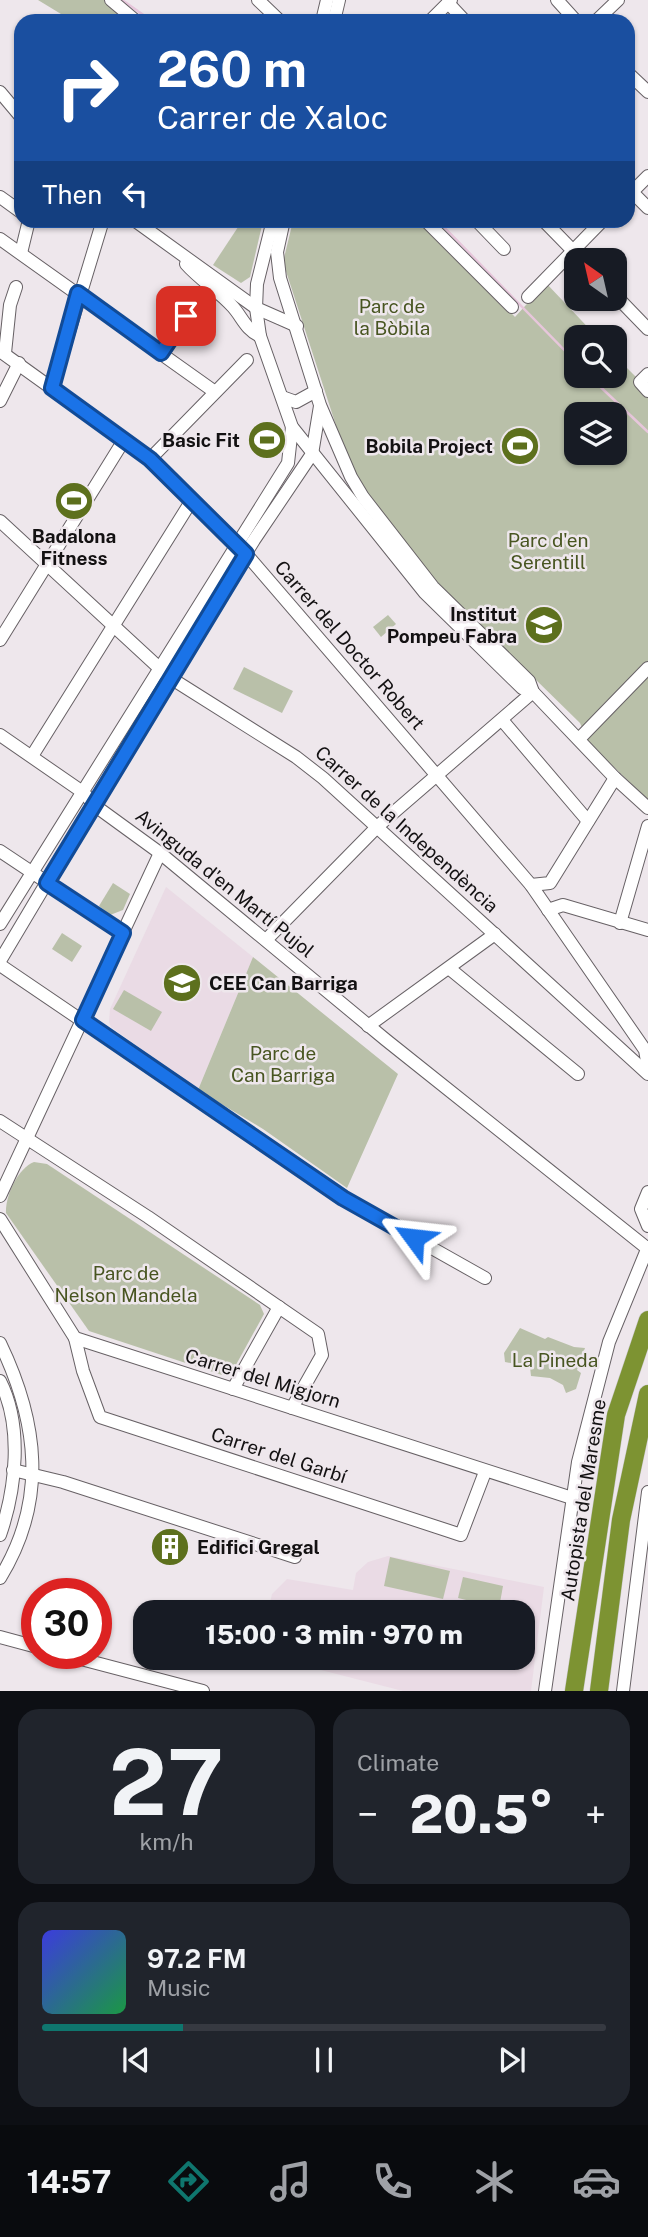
<!DOCTYPE html>
<meta charset="utf-8">
<style>
body{margin:0;font-family:"Public Sans",sans-serif;background:#20242c;color:#f1f3f6;height:100vh;display:flex;flex-direction:column;font-size:26px;white-space:nowrap}
*{box-sizing:border-box;margin:0}
p{font-size:23px;color:#9ea1a6}
.icon{flex:none;width:38px;height:38px;fill:none;stroke:currentColor;stroke-width:2;stroke-linecap:round;stroke-linejoin:round}
.map{position:relative;height:1691px;overflow:hidden}
.sheet{display:flex;flex-direction:column;gap:18px;padding:18px;background:#0d0f14;flex:1}
.sheet>*{flex:none}
.hud{position:absolute;left:14px;top:14px;width:621px;height:214px;border-radius:21px;box-shadow:0 2px 5px #0004;background:#1a4fa0;color:#fff;overflow:hidden}
.needle{width:46px;rotate:326deg}
.buttons{position:absolute;left:564px;top:248px;display:grid;gap:14px}
.buttons a{display:grid;place-items:center;width:63px;height:63px;border-radius:14px;background:#171b24;box-shadow:0 2px 5px #0004;font-size:35px}
.speed{position:absolute;left:21px;top:1578px;display:flex;gap:14px;font-size:35px;font-weight:700;text-align:center}
.speed>*{display:grid;place-content:center;width:91px;height:91px;border-radius:50%;background:#171b24;box-shadow:0 2px 5px #0004;line-height:1}
.speed .limit{border:10px solid #d22;background:#fff;color:#111}
.pin{position:absolute;display:grid;place-items:center;width:60px;height:60px;color:#fff;margin:-30px;border-radius:14px;box-shadow:0 4px 10px #0006}
.me{position:absolute;width:77px;margin:-38px;rotate:300deg;stroke-linejoin:round;filter:drop-shadow(0 0 5px #0008)}
.turn{display:flex;align-items:center;gap:24px;height:147px;padding:0 28px;font-size:32px}
.turn .icon{width:91px;height:91px;stroke-width:2.5}
.turn b{display:block;font-size:49px;line-height:60px}
.then{display:flex;align-items:center;height:66px;padding:0 28px;background:#0003;gap:14px;font-size:26px}
.big{font-size:52px;font-weight:800;line-height:1.1}
.sheet .tile{flex:1;display:flex;flex-direction:column;justify-content:center;gap:10px;min-width:0;padding:0 24px;border-radius:21px;background:#20242c}
.sheet .dial{align-items:center;gap:0}
.dial b{font-size:91px;line-height:1}
.song{display:flex;align-items:center;gap:21px}
.cover{width:84px;height:84px;border-radius:10px;background:linear-gradient(135deg,hsl(240 70% 55%),hsl(140 70% 35%))}
.played{height:7px;border-radius:4px;background:linear-gradient(90deg,#0f766e 25%,#363941 25%)}
.keys{display:flex;justify-content:space-around;direction:ltr}
.heat{display:flex;justify-content:space-between;align-items:center;font-size:38px;direction:ltr}
.sheet .tiles{flex:1;display:grid;gap:18px;grid-template-columns:1fr 1fr}
.tile:last-child{grid-column:span 2}
.trip{position:absolute;left:133px;top:1600px;width:402px;height:70px;border-radius:21px;background:#171b24;box-shadow:0 2px 5px #0004;font-weight:800;line-height:70px;text-align:center}
.dock{display:flex;height:112px;justify-content:space-around;align-items:center;background:#090b0e;color:#9ea1a6}
.dock .icon{width:49px;height:49px}
.dock .current{color:#0f766e}
.dock b{font-size:32px;color:#f1f3f6}
.map>svg:first-child{display:block}
</style>
<div class="map">
<svg width="648" height="1691" viewBox="0 0 648 1691">
<rect width="100%" height="100%" fill="#eee7ec"/>
<g fill="#eadbe5">
<path d="M166,887L253,957L198,1090L111,1027L109,1022L110,1009Z"/>
<path d="M388,1556L544,1587L531,1691H403L270,1657H523V1612H268L272,1594L287,1579L353,1590L356,1573L368,1562Z"/>
</g>
<g fill="#b9c0a9" fill-rule="evenodd">
<path d="M38,0H104L130,21H53L61,14Z"/>
<path d="M242,221H263L250,277L241,283L213,265Z"/>
<path d="M293,221H421L515,317L546,283L598,338H576V376H614V355L636,377L648,396V800L588,742L580,723L437,583L356,479L343,447L283,262ZM576,415H614V453H576Z"/>
<path d="M388,615L396,624L381,637L373,627Z"/>
<path d="M244,667L293,691L282,713L233,689Z"/>
<path d="M113,883L130,894L123,910L110,915L99,906Z"/>
<path d="M62,933L82,946L72,962L52,949Z"/>
<path d="M253,957L398,1074L347,1188L263,1129L198,1090Z"/>
<path d="M124,990L162,1012L151,1031L113,1009Z"/>
<path d="M34,1162L47,1164L260,1305L264,1314L232,1372L222,1375L89,1331L6,1213C5,1196 18,1168 34,1162Z"/>
<path d="M520,1328L545,1339L548,1337L574,1347L585,1348L577,1370L581,1373L576,1389L566,1393L563,1385L550,1378L531,1376L530,1367L505,1362L504,1353Z"/>
<path d="M390,1557L450,1571L443,1599L384,1586Z"/>
<path d="M463,1577L503,1586L499,1608L458,1598Z"/>
</g>
<g fill="none" stroke-linecap="round" stroke-linejoin="round">
<g stroke="#e7c6db" stroke-width="2.5">
<path d="M122,0L152,21"/>
<path d="M437,220L576,362"/>
<path d="M589,376L648,432"/>
</g>
<g stroke="#676165" stroke-width="14">
<g id="minor">
<path d="M111,0L136,21"/>
<path d="M258,0L280,21"/>
<path d="M557,0L576,21"/>
<path d="M448,3L465,21"/>
<path d="M322,21L327,0"/>
<path d="M334,21L339,0"/>
<path d="M430,21L451,0"/>
<path d="M596,21L618,0"/>
<path d="M628,73L648,92"/>
<path d="M0,92L21,117"/>
<path d="M628,188L648,208"/>
<path d="M628,196L648,176"/>
<path d="M0,197L21,212"/>
<path d="M134,220L256,308L297,326"/>
<path d="M273,220L257,284L256,308L260,336L292,427L425,593L522,688L533,692"/>
<path d="M284,220L277,252L280,278L320,405L351,477L363,497L433,587L529,681L533,692L615,778L648,808"/>
<path d="M425,220L512,307"/>
<path d="M476,220L504,249"/>
<path d="M543,220L583,261"/>
<path d="M0,239L215,392"/>
<path d="M21,253L29,220"/>
<path d="M186,264C200,280 219,291 233,307C242,317 246,330 260,336"/>
<path d="M614,294L648,329"/>
<path d="M528,297L603,220"/>
<path d="M0,351L150,459L246,554L531,885L645,1050L648,1067"/>
<path d="M5,353L10,305L16,287"/>
<path d="M161,353L198,298"/>
<path d="M648,374L640,382L648,391"/>
<path d="M52,388L103,220"/>
<path d="M282,397L296,402L316,391"/>
<path d="M0,401L19,363"/>
<path d="M150,459L247,360"/>
<path d="M0,521L169,677L296,757L323,778L648,1074"/>
<path d="M0,640L124,440"/>
<path d="M502,720L588,821"/>
<path d="M0,735L84,793L94,805L160,853L386,1040L648,1249"/>
<path d="M579,739L648,668"/>
<path d="M32,756L192,500"/>
<path d="M0,851L123,933"/>
<path d="M531,885L550,883L615,778"/>
<path d="M548,910L563,905L648,930"/>
<path d="M620,923L648,826"/>
<path d="M0,924L288,463L292,427"/>
<path d="M266,940L378,826L533,692"/>
<path d="M0,961L169,677L254,540L312,454L320,406"/>
<path d="M0,965L343,1198L485,1278"/>
<path d="M450,969L578,1074"/>
<path d="M368,1026L495,934"/>
<path d="M0,1121L148,1217L318,1334L322,1355L292,1408"/>
<path d="M648,1192L641,1209L648,1226"/>
<path d="M0,1196L160,853"/>
<path d="M0,1219L75,1338L572,1498"/>
<path d="M75,1338L83,1371L100,1417L449,1531L461,1535L485,1472"/>
<path d="M0,1343C38,1422 48,1500 0,1578"/>
<path d="M0,1381C23,1426 16,1489 0,1535"/>
<path d="M233,1389L279,1307"/>
<path d="M13,1470L63,1482L295,1557"/>
<path d="M0,1637L37,1647"/>
<path d="M62,1654L203,1691"/>
<path d="M545,1691L578,1462L609,1342L648,1247"/>
<path d="M623,1691L648,1492"/>
</g>
</g>
<g stroke="#c6c6c6" stroke-width="19">
<g id="highway">
<path d="M574,1691L616,1415L648,1320"/>
<path d="M599,1691L621,1520L648,1394"/>
</g>
</g>
<use href="#minor" stroke="#fff" stroke-width="12"/>
<use href="#highway" stroke="#7d9332" stroke-width="18"/>
</g>
<g fill="none" stroke-linecap="round" stroke-linejoin="round">
<g stroke="#114b97" stroke-width="18">
<path id="route" d="M186,316L161,353L78,293L52,388L150,459L246,554L47,883L123,933L83,1020L343,1198L414,1238"/>
</g>
<use href="#route" stroke="#1a73e8" stroke-width="12"/>
</g>
<defs>
<g id="stadium-disc" transform="scale(2.0125)"><circle r="9.5" fill="#5d701d" stroke="#eee7ec"/><path d="M0-5a6.5 5 0 1 0 0 10a6.5 5 0 1 0 0-10ZM-3.5-1.8h7v3.6h-7Z" fill="#fff"/></g>
<g id="school-disc" transform="scale(2.0125)"><circle r="9.5" fill="#5d701d" stroke="#eee7ec"/><path d="M0-5L7-2L0 1L-7-2ZM-4 1L0 2.5L4 1V4Q0 6-4 4Z" fill="#fff"/></g>
<g id="building-disc" transform="scale(2.0125)"><circle r="9.5" fill="#5d701d" stroke="#eee7ec"/><path d="M-4-6H4V6H1V3H-1V6H-4ZM-2.5-4.3h1.7v1.8h-1.7ZM.8-4.3h1.7v1.8H.8ZM-2.5-1h1.7V.8h-1.7ZM.8-1h1.7V.8H.8Z" fill="#fff"/></g>
</defs>
<g fill-rule="evenodd">
<use href="#stadium-disc" x="267" y="440"/>
<use href="#stadium-disc" x="520" y="446"/>
<use href="#stadium-disc" x="74" y="501"/>
<use href="#school-disc" x="544" y="625"/>
<use href="#school-disc" x="182" y="983"/>
<use href="#building-disc" x="170" y="1547"/>
</g>
<g text-anchor="middle" dominant-baseline="central" stroke-width="5" stroke-linejoin="round" paint-order="stroke">
<g font-size="19" fill="#485521" stroke="#eee7ec">
<text x="392" y="306">Parc de<tspan x="392" dy="22">la Bòbila</tspan></text>
<text x="548" y="540">Parc d'en<tspan x="548" dy="22">Serentill</tspan></text>
<text x="283" y="1053">Parc de<tspan x="283" dy="22">Can Barriga</tspan></text>
<text x="126" y="1273">Parc de<tspan x="126" dy="22">Nelson Mandela</tspan></text>
<text x="555" y="1360">La Pineda</text>
</g>
<g font-size="19" font-weight="bold" fill="#131112" stroke="#eee7ec" text-anchor="end">
<text x="240" y="440">Basic Fit</text>
<text x="493" y="446">Bobila Project</text>
<text x="74" y="536" text-anchor="middle">Badalona<tspan x="74" dy="22">Fitness</tspan></text>
<text x="517" y="614">Institut<tspan x="517" dy="22">Pompeu Fabra</tspan></text>
<text x="209" y="983" text-anchor="start">CEE Can Barriga</text>
<text x="197" y="1547" text-anchor="start">Edifici Gregal</text>
</g>
<g font-size="19" fill="#131112" stroke="#eee7ec">
<text transform="translate(350 645) rotate(49)">Carrer del Doctor Robert</text>
<text transform="translate(407 829) rotate(42)">Carrer de la Independència</text>
<text transform="translate(225 883) rotate(39)">Avinguda d'en Martí Pujol</text>
<text transform="translate(263 1378) rotate(17)">Carrer del Migjorn</text>
<text transform="translate(279 1455) rotate(18)">Carrer del Garbí</text>
<text transform="translate(583 1500) rotate(-81)">Autopista del Maresme</text>
</g>
</g>
</svg>
<div class="buttons">
<a><svg class="needle" viewBox="-14 -14 28 28"><path d="M0-13l5 13h-10z" fill="#e53935"/><path d="M0 13l5-13h-10z" fill="#9ea1a6"/></svg></a>
<a><svg class="icon" aria-label="search" viewBox="0 0 24 24"><circle cx="10" cy="10" r="6"/><path d="M15 15l6 6"/></svg></a>
<a><svg class="icon" aria-label="layers" viewBox="0 0 24 24"><path d="M12 4l9 5-9 5-9-5zM3 14l9 5 9-5"/></svg></a>
</div>
<div class="speed"><div class="limit">30</div></div>
<div class="pin" style="left:186px;top:316px;background:#d93025"><svg class="icon" aria-label="arrive" viewBox="0 0 24 24"><path d="M6 21V4h12l-3 4 3 4H6"/></svg></div>
<svg class="me" style="left:414px;top:1238px" viewBox="-20 -20 40 40"><path d="M0-17L14 15 0 8-14 15z" fill="#1a73e8" stroke="#fff" stroke-width="4"/></svg>
<div class="trip">15:00 · 3 min · 970 m</div>
<div class="hud">
<div class="turn"><svg class="icon" aria-label="right" viewBox="0 0 24 24"><path d="M7 20v-9h11M14 6l5 5-5 5"/></svg><div><b>260 m</b>Carrer de Xaloc</div></div>
<div class="then">Then<svg class="icon" aria-label="left" viewBox="0 0 24 24"><path d="M17 20v-9H6M10 6l-5 5 5 5"/></svg></div>
</div>
</div>
<section class="sheet">
<div class="tiles">
<div class="tile dial"><b>27</b><p>km/h</p></div>
<div class="tile"><p>Climate</p>
<div class="heat"><a>−</a><b class="big">20.5°</b><a>+</a></div>
</div>
<div class="tile">
<div class="song"><i class="cover"></i><div><b>97.2 FM</b><p>Music</p></div></div>
<div class="played"></div>
<div class="keys"><svg class="icon" aria-label="previous" viewBox="0 0 24 24"><path d="M18 5L8 12l10 7zM5 5v14"/></svg><svg class="icon" aria-label="pause" viewBox="0 0 24 24"><path d="M8 5v14M16 5v14"/></svg><svg class="icon" aria-label="next" viewBox="0 0 24 24"><path d="M6 5l10 7-10 7zM19 5v14"/></svg></div>
</div>
</div>
</section>
<nav class="dock">
<b>14:57</b>
<svg class="icon current" aria-label="directions" viewBox="0 0 24 24"><path d="M12 3l9 9-9 9-9-9zM9 14v-3h6M13 9l2 2-2 2"/></svg>
<svg class="icon" aria-label="music" viewBox="0 0 24 24"><path d="M9 18V5l10-2v13"/><circle cx="6" cy="18" r="3"/><circle cx="16" cy="16" r="3"/></svg>
<svg class="icon" aria-label="phone" viewBox="0 0 24 24"><path d="M5 4h4l2 5-3 2q2 4 5 5l2-3 5 2v4C11 20 4 13 5 4z"/></svg>
<svg class="icon" aria-label="climate" viewBox="0 0 24 24"><path d="M12 3v18M4 7l16 10M4 17L20 7"/></svg>
<svg class="icon" aria-label="car" viewBox="0 0 24 24"><path d="M5 17H2v-5l4-1 3-4h7l3 4 3 1v5h-3M9 17h6M6 11h13"/><circle cx="7" cy="17" r="2"/><circle cx="17" cy="17" r="2"/></svg>
</nav>
